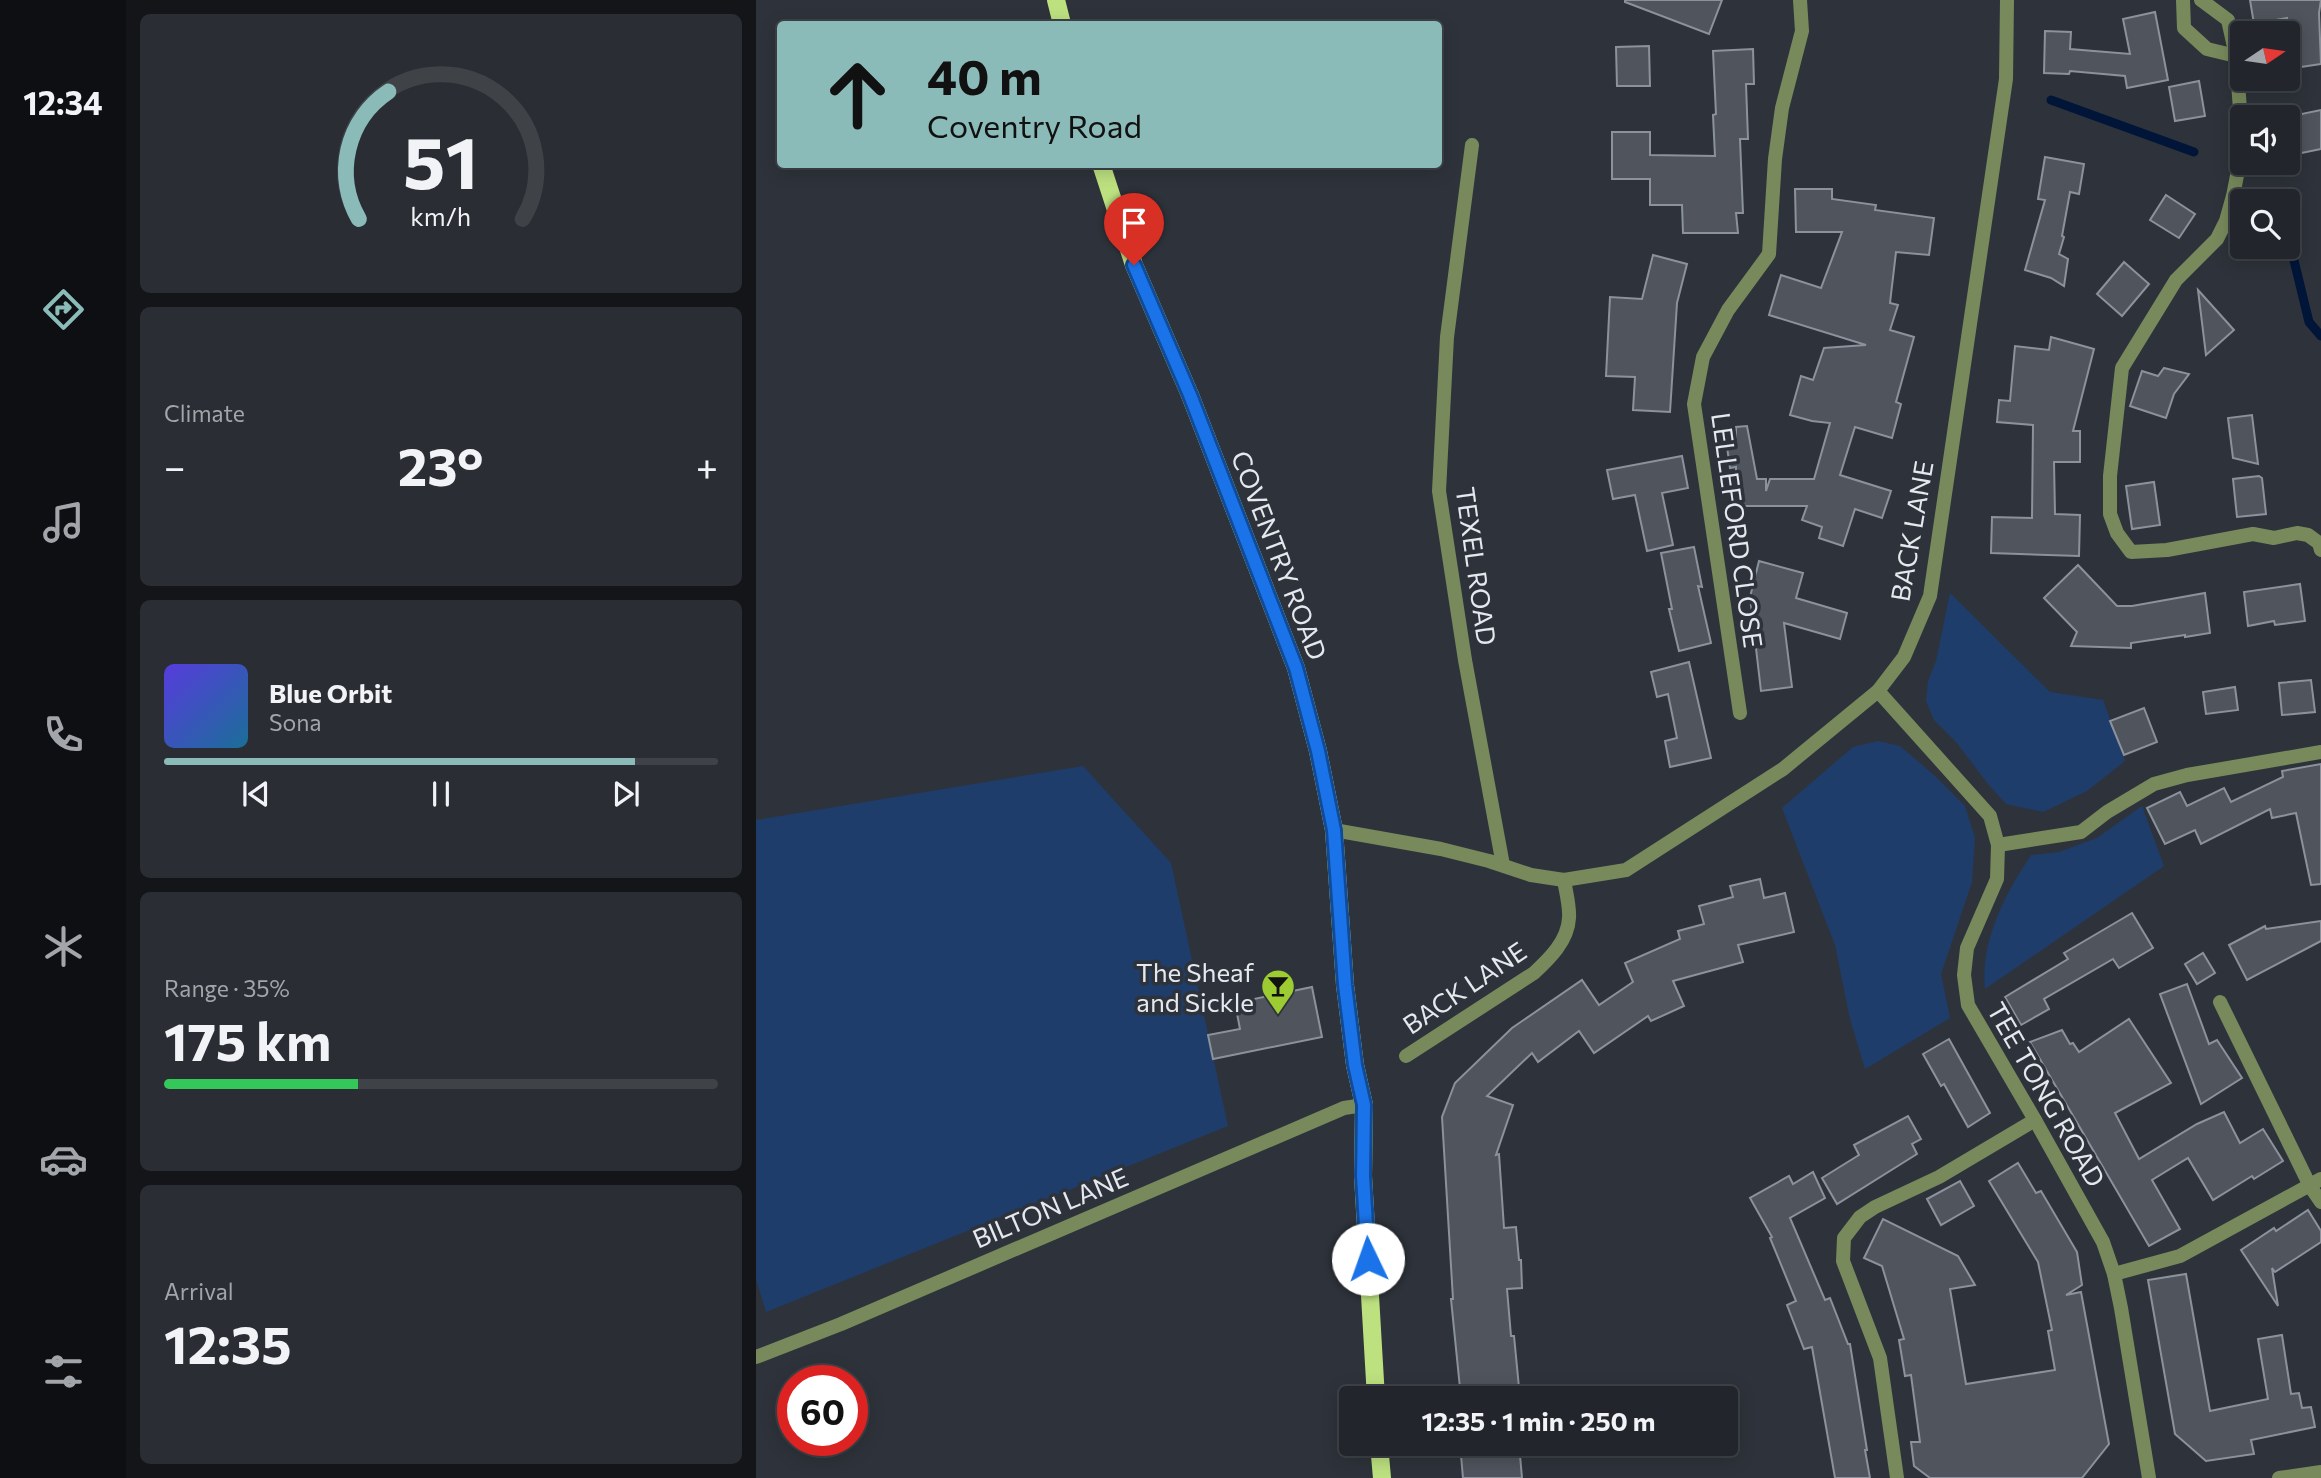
<!DOCTYPE html>
<meta charset="utf-8">
<style>
body{margin:0;font-family:Commissioner,sans-serif;background:#2a2e34;color:#f1f3f6;height:100vh;display:flex;flex-direction:column;font-size:26px;white-space:nowrap}
*{box-sizing:border-box;margin:0}
p{font-size:23px;color:#a2a5a9}
.icon{flex:none;width:38px;height:38px;fill:none;stroke:currentColor;stroke-width:2;stroke-linecap:round;stroke-linejoin:round}
.map{position:relative;flex:1;overflow:hidden}
.details{display:flex;flex-direction:column;gap:14px;padding:14px;background:#131518;width:630px}
.details>*{flex:none}
.top-card{position:absolute;left:21px;top:21px;width:665px;height:147px;border-radius:7px;box-shadow:0 4px 18px #0003,0 0 0 2px #3f4348;background:#8bbbb9;color:#111;overflow:hidden}
.needle{width:46px;rotate:77deg}
.controls{position:absolute;left:1474px;top:21px;display:grid;gap:14px}
.controls a{display:grid;place-items:center;width:70px;height:70px;border-radius:7px;background:#22262c;box-shadow:0 4px 18px #0003,0 0 0 2px #3f4348;font-size:35px}
.speed{position:absolute;left:21px;top:1365px;display:flex;gap:14px;font-size:35px;font-weight:700;text-align:center}
.speed>*{display:grid;place-content:center;width:91px;height:91px;border-radius:50%;background:#22262c;box-shadow:0 4px 18px #0003,0 0 0 2px #3f4348;line-height:1}
.speed .limit{border:10px solid #d22;background:#fff;color:#111}
.pin{position:absolute;display:grid;place-items:center;width:60px;height:60px;color:#fff;margin:-72px -30px;border-radius:50% 50% 50% 0;rotate:-45deg;box-shadow:0 0 7px #0007}
.pin .icon{rotate:45deg}
.me{position:absolute;width:77px;margin:-38px;rotate:357deg;stroke-linejoin:round;filter:drop-shadow(0 0 5px #0008)}
.turn{display:flex;align-items:center;gap:24px;height:147px;padding:0 35px;font-size:32px}
.turn .icon{width:91px;height:91px;stroke-width:2.5}
.turn b{display:block;font-size:49px;line-height:60px}
.big{font-size:52px;font-weight:700;line-height:1.1}
.details .widget{flex:1;display:flex;flex-direction:column;justify-content:center;gap:10px;min-width:0;padding:0 24px;border-radius:10px;background:#2a2e34}
.details .dial{align-items:center;gap:0}
.dial svg{height:182px;overflow:visible;fill:none;stroke:#3f4348;stroke-width:7;stroke-linecap:round;text-anchor:middle}
.dial text{fill:#f1f3f6;stroke:none}
.song{display:flex;align-items:center;gap:21px}
.cover{width:84px;height:84px;border-radius:10px;background:linear-gradient(135deg,hsl(250 70% 55%),hsl(200 70% 35%))}
.played{height:7px;border-radius:4px;background:linear-gradient(90deg,#8bbbb9 85%,#3f4348 85%)}
.keys{display:flex;justify-content:space-around;direction:ltr}
.heat{display:flex;justify-content:space-between;align-items:center;font-size:38px;direction:ltr}
.charge{height:10px;border-radius:5px;background:linear-gradient(90deg,#34c759 35%,#3f4348 0)}
.trip{position:absolute;left:583px;top:1386px;width:399px;height:70px;border-radius:7px;background:#22262c;box-shadow:0 4px 18px #0003,0 0 0 2px #3f4348;font-weight:700;line-height:70px;text-align:center}
main{display:flex;flex:1;min-height:0}
.tab-bar{display:flex;flex-direction:column;width:126px;justify-content:space-around;align-items:center;background:#0e0f12;color:#a2a5a9}
.tab-bar .icon{width:49px;height:49px}
.tab-bar .selected{color:#8bbbb9}
.tab-bar b{font-size:32px;color:#f1f3f6}
.map>svg:first-child{display:block}
</style>
<main>
<nav class="tab-bar">
<b>12:34</b>
<svg class="icon selected" aria-label="directions" viewBox="0 0 24 24"><path d="M12 3l9 9-9 9-9-9zM9 14v-3h6M13 9l2 2-2 2"/></svg>
<svg class="icon" aria-label="music" viewBox="0 0 24 24"><path d="M9 18V5l10-2v13"/><circle cx="6" cy="18" r="3"/><circle cx="16" cy="16" r="3"/></svg>
<svg class="icon" aria-label="phone" viewBox="0 0 24 24"><path d="M5 4h4l2 5-3 2q2 4 5 5l2-3 5 2v4C11 20 4 13 5 4z"/></svg>
<svg class="icon" aria-label="climate" viewBox="0 0 24 24"><path d="M12 3v18M4 7l16 10M4 17L20 7"/></svg>
<svg class="icon" aria-label="car" viewBox="0 0 24 24"><path d="M5 17H2v-5l4-1 3-4h7l3 4 3 1v5h-3M9 17h6M6 11h13"/><circle cx="7" cy="17" r="2"/><circle cx="17" cy="17" r="2"/></svg>
<svg class="icon" aria-label="filters" viewBox="0 0 24 24"><path d="M4 7h16M4 17h16"/><circle cx="9" cy="7" r="2"/><circle cx="15" cy="17" r="2"/></svg>
</nav>
<section class="details">
<div class="widget dial"><svg viewBox="0 0 100 80">
<path d="M14 69A42 42 0 1 1 86 69"/>
<path d="M14 69A42 42 0 0 1 27 13" stroke="#8bbbb9"/>
<text x="50" y="56" font-size="32" font-weight="700">51</text>
<text x="50" y="72" font-size="11">km/h</text>
</svg></div>
<div class="widget"><p>Climate</p>
<div class="heat"><a>−</a><b class="big">23°</b><a>+</a></div>
</div>
<div class="widget">
<div class="song"><i class="cover"></i><div><b>Blue Orbit</b><p>Sona</p></div></div>
<div class="played"></div>
<div class="keys"><svg class="icon" aria-label="previous" viewBox="0 0 24 24"><path d="M18 5L8 12l10 7zM5 5v14"/></svg><svg class="icon" aria-label="pause" viewBox="0 0 24 24"><path d="M8 5v14M16 5v14"/></svg><svg class="icon" aria-label="next" viewBox="0 0 24 24"><path d="M6 5l10 7-10 7zM19 5v14"/></svg></div>
</div>
<div class="widget"><p>Range · 35%</p><b class="big">175 km</b><div class="charge"></div></div>
<div class="widget"><p>Arrival</p><b class="big">12:35</b></div>
</section>
<div class="map">
<svg width="1565" height="1478" viewBox="0 0 1565 1478">
<rect width="100%" height="100%" fill="#2e333b"/>
<g fill="#1f3d6a">
<path d="M1194,593L1294,692L1347,700L1369,761L1331,791L1287,812L1250,804L1232,784L1200,742L1178,720L1170,701L1172,681L1180,661Z"/>
<path d="M1122,741L1144,746L1179,776L1209,806L1219,838L1216,882L1185,974L1194,1018L1109,1069L1094,1019L1079,945L1026,808L1097,747Z"/>
<path d="M327,766L415,863L472,1126L10,1312L0,1279V820Z"/>
<path d="M1386,806L1408,866L1229,989C1224,942 1249,894 1275,855L1303,852L1341,838Z"/>
</g>
<g fill="none" stroke-linecap="round" stroke-linejoin="round">
<g stroke="#011538" stroke-width="9">
<path d="M1295,100L1438,152"/>
<path d="M1495,199L1497,201"/>
<path d="M1531,243L1535,248L1553,322L1565,336"/>
</g>
</g>
<g fill="#4f545d" stroke="#8b929b" stroke-width="2">
<path d="M869,0H966L953,34L869,2Z"/>
<path d="M1494,0H1565L1563,13L1565,64L1531,69V18L1498,24Z"/>
<path d="M1399,12L1412,80L1371,88L1369,76L1314,71L1313,74L1288,73L1289,31L1315,32L1314,49L1374,54L1367,19Z"/>
<path d="M893,46L894,86H861L860,47Z"/>
<path d="M997,49L998,84H990L992,139H984L987,213H980L982,233H927L926,205H894V179H856V132H894V155L959,156L957,115L960,114L957,51Z"/>
<path d="M1443,81L1449,116L1419,121L1413,87Z"/>
<path d="M1565,110V149L1531,156V117Z"/>
<path d="M1289,157L1328,164L1323,194L1314,192L1306,236L1308,237L1303,254L1312,259L1308,286L1295,278L1269,270L1289,200L1282,199Z"/>
<path d="M1039,189H1076V199L1120,205L1119,210L1178,218L1173,255L1140,252L1134,303L1142,305L1134,330L1158,337L1140,402L1145,404L1136,438L1099,427L1084,475L1135,491L1126,518L1099,509L1087,546L1063,538L1066,527L1046,520L1051,506H980V467L974,468L971,447L980,445V427L991,426L1001,479H1010V491L1014,479H1058L1074,423L1056,421L1034,415L1045,376L1057,380L1068,348L1110,345L1013,315L1025,275L1065,288L1086,232H1040Z"/>
<path d="M1410,195L1439,214L1423,238L1394,220Z"/>
<path d="M897,255L931,264L921,303L914,412L877,410L879,377L850,376L854,297L886,299Z"/>
<path d="M1368,262L1393,284L1366,316L1341,294Z"/>
<path d="M1442,290L1478,330L1450,355Z"/>
<path d="M1295,337L1338,349L1317,431H1324V462H1298L1299,514L1324,515L1323,556L1235,553L1236,517L1276,518L1277,425L1241,422L1243,400L1254,401L1259,346L1293,350Z"/>
<path d="M1408,368L1433,374L1418,394L1410,418L1374,406L1386,371L1402,376Z"/>
<path d="M1496,415L1502,464L1477,458L1472,418Z"/>
<path d="M926,456L932,488L906,493L917,545L891,551L879,495L857,499L851,470Z"/>
<path d="M1503,476L1506,478L1510,514L1481,517L1477,479Z"/>
<path d="M1398,482L1404,525L1376,529L1370,486Z"/>
<path d="M938,547L946,587L942,586L955,643L923,651L913,609H916L905,553Z"/>
<path d="M1003,561L1047,573L1040,598L1091,613L1084,639L1028,623L1036,687L1005,691L994,597Z"/>
<path d="M1322,565L1361,606H1376L1449,593L1454,633L1429,637V635L1375,643V648L1315,646L1321,632L1288,598Z"/>
<path d="M1544,584L1549,621L1519,625L1518,621L1492,626L1488,592Z"/>
<path d="M933,662L955,758L914,767L909,741L921,738L912,694L901,697L895,672Z"/>
<path d="M1555,680L1559,712L1526,715L1523,683Z"/>
<path d="M1479,687L1482,710L1450,714L1447,692Z"/>
<path d="M1388,708L1401,742L1368,755L1354,721Z"/>
<path d="M1565,764V884L1555,885L1540,813L1516,818L1514,809L1445,844L1439,830L1409,844L1391,808L1424,792L1431,806L1468,788L1475,802L1527,777L1526,771Z"/>
<path d="M1004,879L1008,898L1029,893L1038,932L982,945L987,962L917,981L928,1006L895,1021L892,1016L838,1053L823,1031L782,1062L776,1053L731,1096L757,1105L740,1155L743,1154L748,1228L760,1227L763,1260H765L766,1288L751,1289L755,1336H758L764,1398H705L695,1299H697L686,1117L699,1083L756,1028L826,980L843,1005L877,982L869,963L924,939L922,931L948,924L943,906L977,897L974,886Z"/>
<path d="M1376,913L1397,948L1363,968L1357,959L1288,999L1293,1009L1265,1025L1249,997L1312,959L1308,953Z"/>
<path d="M1565,921V941L1491,980L1473,945L1509,926L1510,929Z"/>
<path d="M1447,953L1459,973L1441,984L1429,964Z"/>
<path d="M1431,984L1453,1044L1461,1040L1486,1078L1445,1104L1404,994Z"/>
<path d="M556,987L566,1037L457,1059L452,1035L484,1029L479,1003Z"/>
<path d="M1373,1019L1415,1083L1359,1113L1383,1159L1441,1124L1468,1112L1484,1143L1507,1129L1527,1161L1498,1179L1496,1176L1457,1200L1432,1158L1396,1180L1424,1229L1393,1246L1274,1042L1306,1030L1314,1044L1317,1043L1323,1052Z"/>
<path d="M1193,1039L1234,1113L1212,1127L1188,1084L1185,1086L1167,1054Z"/>
<path d="M1152,1116L1165,1139L1156,1144L1161,1154L1081,1204L1066,1178L1103,1155L1098,1145Z"/>
<path d="M1262,1163L1280,1193L1285,1191L1321,1252L1326,1285L1310,1295L1325,1292L1353,1444L1326,1478H1174L1158,1466L1155,1442H1164L1155,1375L1149,1376L1143,1340L1148,1339L1126,1266L1108,1258L1127,1219L1202,1256L1219,1285L1194,1289L1210,1384L1299,1370L1292,1331L1296,1330L1282,1262L1233,1181Z"/>
<path d="M1057,1172L1069,1198L1034,1218L1069,1300L1074,1298L1092,1344H1094L1111,1450H1109L1114,1478H1079L1056,1347L1048,1349L1031,1305L1040,1301L1014,1238L1016,1237L994,1198L1033,1176L1037,1184Z"/>
<path d="M1204,1181L1218,1206L1185,1225L1171,1199Z"/>
<path d="M1552,1210L1565,1231V1242L1519,1272L1516,1268L1522,1306L1485,1250L1518,1228L1520,1231Z"/>
<path d="M1430,1274L1454,1411L1512,1399L1502,1339L1526,1335L1535,1394L1543,1393L1546,1408L1555,1407L1559,1427L1495,1440L1498,1454L1450,1461L1419,1434L1392,1280Z"/>
<path d="M704,1444H763L766,1478H707Z"/>
</g>
<g fill="none" stroke-linecap="round" stroke-linejoin="round">
<g stroke="#788a5c" stroke-width="14">
<path d="M1427,0L1428,28L1451,49L1480,56"/>
<path d="M1445,0L1472,20L1480,56L1486,136"/>
<path d="M716,145L691,337L683,491L709,660L747,865"/>
<path d="M1486,150L1477,196L1470,221L1461,239L1420,280L1366,368L1354,476V514L1361,533L1375,552L1411,550L1497,534L1518,538L1541,533L1552,535L1563,543L1565,550"/>
<path d="M1122,691L1234,816L1242,845L1241,879L1211,948L1208,975L1212,1005L1279,1120L1347,1242L1358,1274L1365,1308L1393,1478"/>
<path d="M984,713L938,404L947,357L972,310L1013,254L1019,159L1026,108L1046,31L1044,0"/>
<path d="M578,830L685,849L733,861L775,875L808,880L870,870L1027,769L1122,691L1148,657L1174,596L1250,79L1251,0"/>
<path d="M1242,845L1325,832L1351,812L1398,784L1431,775L1565,752"/>
<path d="M1464,1002L1554,1186L1565,1202"/>
<path d="M650,1056L778,973C793,959 812,941 813,918C814,907 810,892 808,880"/>
<path d="M1358,1274L1424,1256L1565,1179"/>
<path d="M1141,1478L1124,1358L1087,1261L1088,1238L1104,1217L1119,1207L1183,1177L1279,1120"/>
<path d="M1523,1478L1565,1472"/>
</g>
<path stroke="#788a5c" stroke-width="14" d="M0,1357L85,1324L588,1108L608,1105"/>
<g stroke="#bde17f" stroke-width="18">
<path d="M300,0L306,24"/>
<path d="M345,164L378,265L434,395L540,668L562,751L578,830L589,985L599,1065L608,1105L607,1176L620,1398"/>
<path d="M623,1444L626,1478"/>
</g>
</g>
<g fill="none" stroke-linecap="round" stroke-linejoin="round">
<g stroke="#114b97" stroke-width="18">
<path id="route" d="M378,265L434,395L540,668L562,751L578,830L589,985L599,1065L608,1105L607,1176L612,1259"/>
</g>
<use href="#route" stroke="#1a73e8" stroke-width="12"/>
</g>
<defs>
<g id="bar-pin" transform="scale(1.75)"><path d="M0 17L-7.5 6A9.5 9.5 0 1 1 7.5 6Z" fill="#9ccb32" stroke="#2e333b"/><path d="M-6-5H6L.8 .8V4.5H3.5V6h-7V4.5H-.8V.8Z" fill="#111"/></g>
</defs>
<g fill-rule="evenodd">
<use href="#bar-pin" x="522" y="986"/>
</g>
<g text-anchor="middle" dominant-baseline="central" stroke-width="7" stroke-linejoin="round" paint-order="stroke">
<g font-size="26" fill="#e5e9ee" stroke="#2e333b">
<text transform="translate(982 530) rotate(82)">LELLEFORD CLOSE</text>
<text transform="translate(1155 531) rotate(-80)">BACK LANE</text>
<text transform="translate(524 555) rotate(69)">COVENTRY ROAD</text>
<text transform="translate(721 566) rotate(82)">TEXEL ROAD</text>
<text transform="translate(708 987) rotate(-34)">BACK LANE</text>
<text transform="translate(1291 1094) rotate(60)">TEE TONG ROAD</text>
<text transform="translate(294 1207) rotate(-23)">BILTON LANE</text>
</g>
<g font-size="26" fill="#e5e9ee" stroke="#2e333b" text-anchor="end">
<text x="498" y="971">The Sheaf<tspan x="498" dy="30">and Sickle</tspan></text>
</g>
</g>
</svg>
<div class="controls">
<a><svg class="needle" viewBox="-14 -14 28 28"><path d="M0-13l5 13h-10z" fill="#e53935"/><path d="M0 13l5-13h-10z" fill="#a2a5a9"/></svg></a>
<a><svg class="icon" aria-label="sound" viewBox="0 0 24 24"><path d="M4 9h4l5-4v14l-5-4H4zM17 9q2 3 0 6"/></svg></a>
<a><svg class="icon" aria-label="search" viewBox="0 0 24 24"><circle cx="10" cy="10" r="6"/><path d="M15 15l6 6"/></svg></a>
</div>
<div class="speed"><div class="limit">60</div></div>
<div class="pin" style="left:378px;top:265px;background:#d93025"><svg class="icon" aria-label="arrive" viewBox="0 0 24 24"><path d="M6 21V4h12l-3 4 3 4H6"/></svg></div>
<svg class="me" style="left:612px;top:1259px" viewBox="-20 -20 40 40"><circle r="19" fill="#fff"/><path d="M0-13L10 11 0 6-10 11z" fill="#1a73e8"/></svg>
<div class="trip">12:35 · 1 min · 250 m</div>
<div class="top-card">
<div class="turn"><svg class="icon" aria-label="ahead" viewBox="0 0 24 24"><path d="M12 20V5M6 11l6-6 6 6"/></svg><div><b>40 m</b>Coventry Road</div></div>
</div>
</div>
</main>
